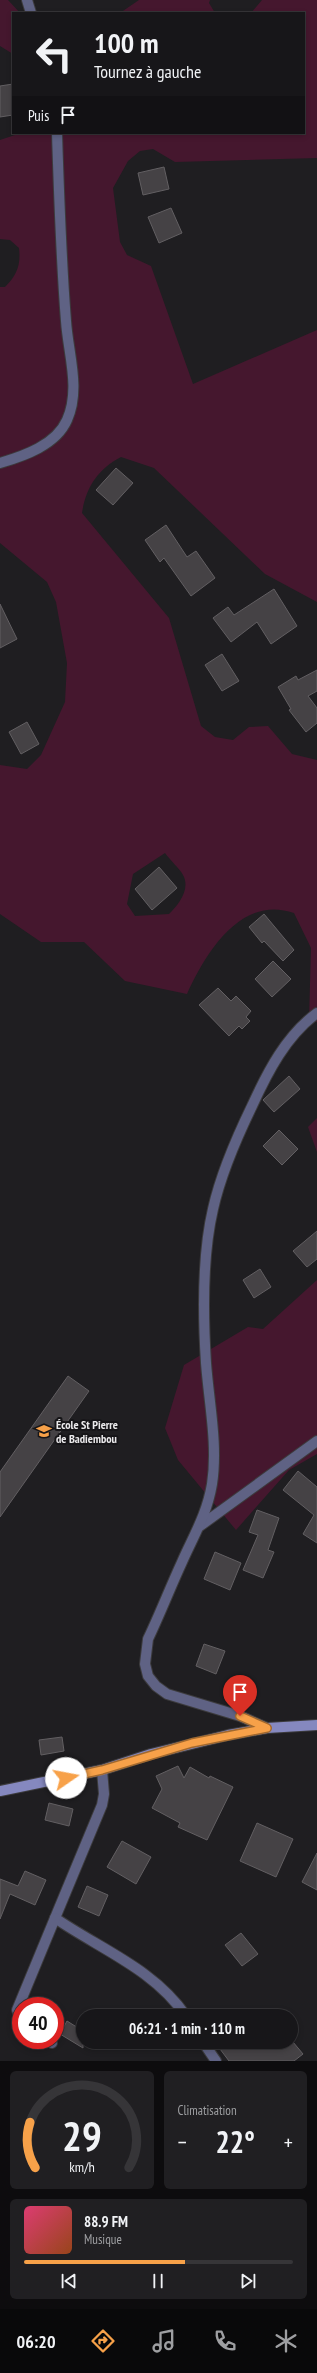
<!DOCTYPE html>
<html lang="fr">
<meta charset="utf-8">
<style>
body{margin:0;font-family:"PT Sans Narrow",sans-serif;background:#201f22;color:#f1f3f6;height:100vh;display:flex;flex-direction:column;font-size:15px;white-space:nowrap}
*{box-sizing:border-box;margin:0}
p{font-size:13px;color:#9e9fa2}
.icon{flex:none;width:22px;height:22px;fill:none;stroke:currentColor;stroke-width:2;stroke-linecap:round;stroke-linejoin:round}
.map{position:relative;height:2061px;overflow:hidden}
.panel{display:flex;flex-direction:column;gap:10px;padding:10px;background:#0d0c0e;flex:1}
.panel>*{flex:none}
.top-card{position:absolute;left:12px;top:12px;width:293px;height:122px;border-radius:0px;box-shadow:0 2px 6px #0003,0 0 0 1px #363538;background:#171619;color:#f1f3f6;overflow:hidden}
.speed{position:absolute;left:12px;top:1997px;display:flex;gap:8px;font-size:20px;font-weight:700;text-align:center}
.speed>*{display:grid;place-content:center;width:52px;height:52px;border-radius:50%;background:#171619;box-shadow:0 2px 6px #0003,0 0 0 1px #363538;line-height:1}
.speed .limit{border:6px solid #d22;background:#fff;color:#111}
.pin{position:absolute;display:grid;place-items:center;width:34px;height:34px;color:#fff;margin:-41px -17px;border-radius:50% 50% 50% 0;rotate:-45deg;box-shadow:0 0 4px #0007}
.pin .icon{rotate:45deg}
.me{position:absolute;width:44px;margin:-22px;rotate:78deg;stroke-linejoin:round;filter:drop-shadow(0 0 3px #0008)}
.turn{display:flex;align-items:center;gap:14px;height:84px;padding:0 16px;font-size:18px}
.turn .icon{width:52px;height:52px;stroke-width:2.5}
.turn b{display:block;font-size:28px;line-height:34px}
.then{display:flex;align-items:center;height:38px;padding:0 16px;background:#0003;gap:8px;font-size:15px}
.big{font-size:30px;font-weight:800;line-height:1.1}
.panel .card{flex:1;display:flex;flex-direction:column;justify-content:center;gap:6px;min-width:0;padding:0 14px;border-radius:6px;background:#201f22}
.panel .dial{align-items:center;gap:0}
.dial svg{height:104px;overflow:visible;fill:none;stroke:#363538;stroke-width:7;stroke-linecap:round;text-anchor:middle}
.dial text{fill:#f1f3f6;stroke:none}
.song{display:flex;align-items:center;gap:12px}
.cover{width:48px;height:48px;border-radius:6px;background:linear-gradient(135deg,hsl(340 70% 55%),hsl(20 70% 35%))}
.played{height:4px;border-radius:2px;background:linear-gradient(90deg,#f7a149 60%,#363538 60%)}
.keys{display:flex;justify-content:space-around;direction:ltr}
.heat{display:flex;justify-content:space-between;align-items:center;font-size:22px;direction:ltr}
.panel .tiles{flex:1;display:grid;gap:10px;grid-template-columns:1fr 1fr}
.card:last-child{grid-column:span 2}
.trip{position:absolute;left:76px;top:2009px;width:222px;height:40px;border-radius:20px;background:#171619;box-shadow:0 2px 6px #0003,0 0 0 1px #363538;font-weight:800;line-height:40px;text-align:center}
.tabs{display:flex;height:64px;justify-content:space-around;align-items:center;background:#09090a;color:#9e9fa2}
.tabs .icon{width:28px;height:28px}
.tabs .on{color:#f7a149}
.tabs b{font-size:18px;color:#f1f3f6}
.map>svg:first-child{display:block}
</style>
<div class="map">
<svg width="317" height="2061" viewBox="0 0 317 2061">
<rect width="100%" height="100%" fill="#1f1e21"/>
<g fill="#45172e" fill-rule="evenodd">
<path d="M0,0H8L20,13H13V54L0,46Z"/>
<path d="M139,0H210L209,3L215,13H120Z"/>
<path d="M262,0H317V158L175,162L153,149L140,151L128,161L113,188L120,242L127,255L151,266L193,384L317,330V602L265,574L154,468L121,457C98,469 86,487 82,513L169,618L201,726L215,737L233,740L249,727L268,726L292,754L317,760V1022L309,1020L311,948L294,913C241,894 205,954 187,994L125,981L84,942H41L0,914V765L27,769L41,755L65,702L67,663L56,602L47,582L0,543V287H5C17,275 21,265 19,248L10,240L0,239V140L21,133H304V13H251ZM165,853C170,860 180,869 183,875C191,889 178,905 169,914L135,916L127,904L133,874Z"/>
<path d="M317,1118V1152L308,1127Z"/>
<path d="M317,1280V1454L289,1470L236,1530L178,1460L165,1428L184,1365L248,1327L263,1329Z"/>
</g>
<g fill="#454245" stroke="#625f62">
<path d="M13,84V115L0,117V86Z"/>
<path d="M164,167L169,189L143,195L138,173Z"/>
<path d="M171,208L182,233L159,243L148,217Z"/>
<path d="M116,468L133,483L113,505L96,490Z"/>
<path d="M166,525L187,557L196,551L215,578L191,596L164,558L160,562L145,540Z"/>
<path d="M274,589L297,626L271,644L257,622L231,642L213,618L228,607L234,615Z"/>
<path d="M0,604L17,639L0,648Z"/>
<path d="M222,654L239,681L222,691L205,665Z"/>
<path d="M317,670V691L308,696L317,708V723L306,732L289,710L291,709L278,687L296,676L298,680Z"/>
<path d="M27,722L39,744L21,754L9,732Z"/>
<path d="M159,867L177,888L152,910L135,889Z"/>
<path d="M264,914L294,950L283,961L264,941L262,943L249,927Z"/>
<path d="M273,961L291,979L272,997L255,979Z"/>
<path d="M218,988L231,1001L236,996L251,1011L246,1017L250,1021L242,1029L239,1026L229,1036L199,1005Z"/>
<path d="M289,1076L300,1089L274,1112L263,1100Z"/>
<path d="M279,1130L298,1149L282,1165L263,1146Z"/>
<path d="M317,1231V1259L307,1267L293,1251Z"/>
<path d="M260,1269L271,1287L254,1298L243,1280Z"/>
<path d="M68,1376L89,1391L0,1517V1472Z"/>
<path d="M298,1471L317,1487V1543L303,1534L314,1515L283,1490Z"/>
<path d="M257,1510L279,1518L268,1550L274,1552L263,1578L243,1570L258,1535L249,1532Z"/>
<path d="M215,1552L241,1563L230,1590L204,1579Z"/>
<path d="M204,1644L225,1651L216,1674L196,1666Z"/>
<path d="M62,1737L64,1751L41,1755L39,1740Z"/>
<path d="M178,1766L184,1778L190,1767L209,1778L210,1776L233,1787L207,1840L178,1827L180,1823L152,1808L162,1789L156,1776Z"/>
<path d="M49,1803L73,1809L69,1826L45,1820Z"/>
<path d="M257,1823L293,1839L276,1877L240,1861Z"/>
<path d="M122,1841L151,1857L136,1884L107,1867Z"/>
<path d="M317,1853V1890L302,1882Z"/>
<path d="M25,1871L46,1880L35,1905L10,1894L0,1919V1879L18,1886Z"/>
<path d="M87,1886L108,1895L99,1916L78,1907Z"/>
<path d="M241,1933L258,1954L242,1966L225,1945Z"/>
<path d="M67,2021L83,2031V2048L60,2034Z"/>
<path d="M229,2042H293L303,2054L294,2061H229L220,2049Z"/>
</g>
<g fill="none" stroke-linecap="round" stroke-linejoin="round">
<g stroke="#3c3b3d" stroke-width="12">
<g id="street">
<path d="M27,0L31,13"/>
<path d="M0,463C24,456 56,445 67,420C81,389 68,353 66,321C61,259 59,196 57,133"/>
<path d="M200,1526L317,1441"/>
<path d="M267,1728L240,1716L167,1694L156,1686L148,1676L145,1664L148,1639C160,1614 170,1588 182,1562C194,1535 207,1514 212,1484C218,1445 209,1403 206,1363C203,1316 202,1256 213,1209C221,1173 236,1139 252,1106C268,1071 286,1036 317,1013"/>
<path d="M102,1770L104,1794L102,1805L55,1918C100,1949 154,1969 186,2016"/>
<path d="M21,2019L17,2010L55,1918"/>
<path d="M48,2040L52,2043"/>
<path d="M203,2042L216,2061"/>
</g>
</g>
<g stroke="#3c3b3d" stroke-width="12">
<path id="secondary" d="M0,1791L102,1770L151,1754L228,1735L267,1728L317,1725"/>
</g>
<use href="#street" stroke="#5f6284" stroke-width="10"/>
<use href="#secondary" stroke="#8588bf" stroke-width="10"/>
</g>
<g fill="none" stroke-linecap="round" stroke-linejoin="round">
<g stroke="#a1692f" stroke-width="10">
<path id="route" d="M66,1778L102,1770L192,1743L267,1728L240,1716"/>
</g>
<use href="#route" stroke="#f7a149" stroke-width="7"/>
</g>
<defs>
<g id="school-bare" transform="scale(1.2)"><path d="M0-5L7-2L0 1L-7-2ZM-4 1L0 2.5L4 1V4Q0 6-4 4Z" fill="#f7a149" stroke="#161518" stroke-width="2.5" paint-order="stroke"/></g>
</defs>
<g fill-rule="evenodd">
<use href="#school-bare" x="44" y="1431"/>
</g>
<g text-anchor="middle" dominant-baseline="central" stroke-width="4" stroke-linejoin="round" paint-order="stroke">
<g font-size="12" font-weight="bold" fill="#ebeaec" stroke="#161518" text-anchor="start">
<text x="56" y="1424">École St Pierre<tspan x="56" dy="14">de Badiembou</tspan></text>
</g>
</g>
</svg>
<div class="speed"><div class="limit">40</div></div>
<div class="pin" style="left:240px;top:1716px;background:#d93025"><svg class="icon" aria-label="arrive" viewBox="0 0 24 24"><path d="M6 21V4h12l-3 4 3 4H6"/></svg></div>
<svg class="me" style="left:66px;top:1778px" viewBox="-20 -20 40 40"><circle r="19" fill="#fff"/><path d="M0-13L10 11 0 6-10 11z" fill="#f7a149"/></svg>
<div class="trip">06:21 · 1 min · 110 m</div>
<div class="top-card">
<div class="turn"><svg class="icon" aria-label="left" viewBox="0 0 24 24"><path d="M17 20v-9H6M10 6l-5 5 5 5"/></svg><div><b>100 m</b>Tournez à gauche</div></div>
<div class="then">Puis<svg class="icon" aria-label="arrive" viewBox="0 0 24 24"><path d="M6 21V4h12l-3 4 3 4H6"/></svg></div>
</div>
</div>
<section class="panel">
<div class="tiles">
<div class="card dial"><svg viewBox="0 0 100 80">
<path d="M14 69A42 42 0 1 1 86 69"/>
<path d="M14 69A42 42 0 0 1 10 34" stroke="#f7a149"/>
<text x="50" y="56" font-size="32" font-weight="700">29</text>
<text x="50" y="72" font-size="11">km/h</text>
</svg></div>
<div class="card"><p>Climatisation</p>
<div class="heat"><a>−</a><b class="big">22°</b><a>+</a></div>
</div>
<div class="card">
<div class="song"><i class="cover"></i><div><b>88.9 FM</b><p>Musique</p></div></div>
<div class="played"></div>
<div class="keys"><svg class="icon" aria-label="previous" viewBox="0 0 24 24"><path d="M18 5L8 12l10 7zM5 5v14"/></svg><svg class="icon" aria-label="pause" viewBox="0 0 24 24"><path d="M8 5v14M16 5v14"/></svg><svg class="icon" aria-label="next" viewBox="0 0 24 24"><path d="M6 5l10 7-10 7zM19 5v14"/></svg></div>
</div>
</div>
</section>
<nav class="tabs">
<b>06:20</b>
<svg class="icon on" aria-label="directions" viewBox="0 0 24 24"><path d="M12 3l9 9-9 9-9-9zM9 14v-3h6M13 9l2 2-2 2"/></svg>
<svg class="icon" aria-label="music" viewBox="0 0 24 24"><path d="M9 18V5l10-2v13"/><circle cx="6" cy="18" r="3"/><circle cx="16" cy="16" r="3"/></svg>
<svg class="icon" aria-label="phone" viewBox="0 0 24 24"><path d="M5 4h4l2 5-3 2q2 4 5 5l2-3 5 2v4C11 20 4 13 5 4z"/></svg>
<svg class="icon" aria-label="climate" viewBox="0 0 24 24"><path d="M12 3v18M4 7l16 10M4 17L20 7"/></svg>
</nav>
